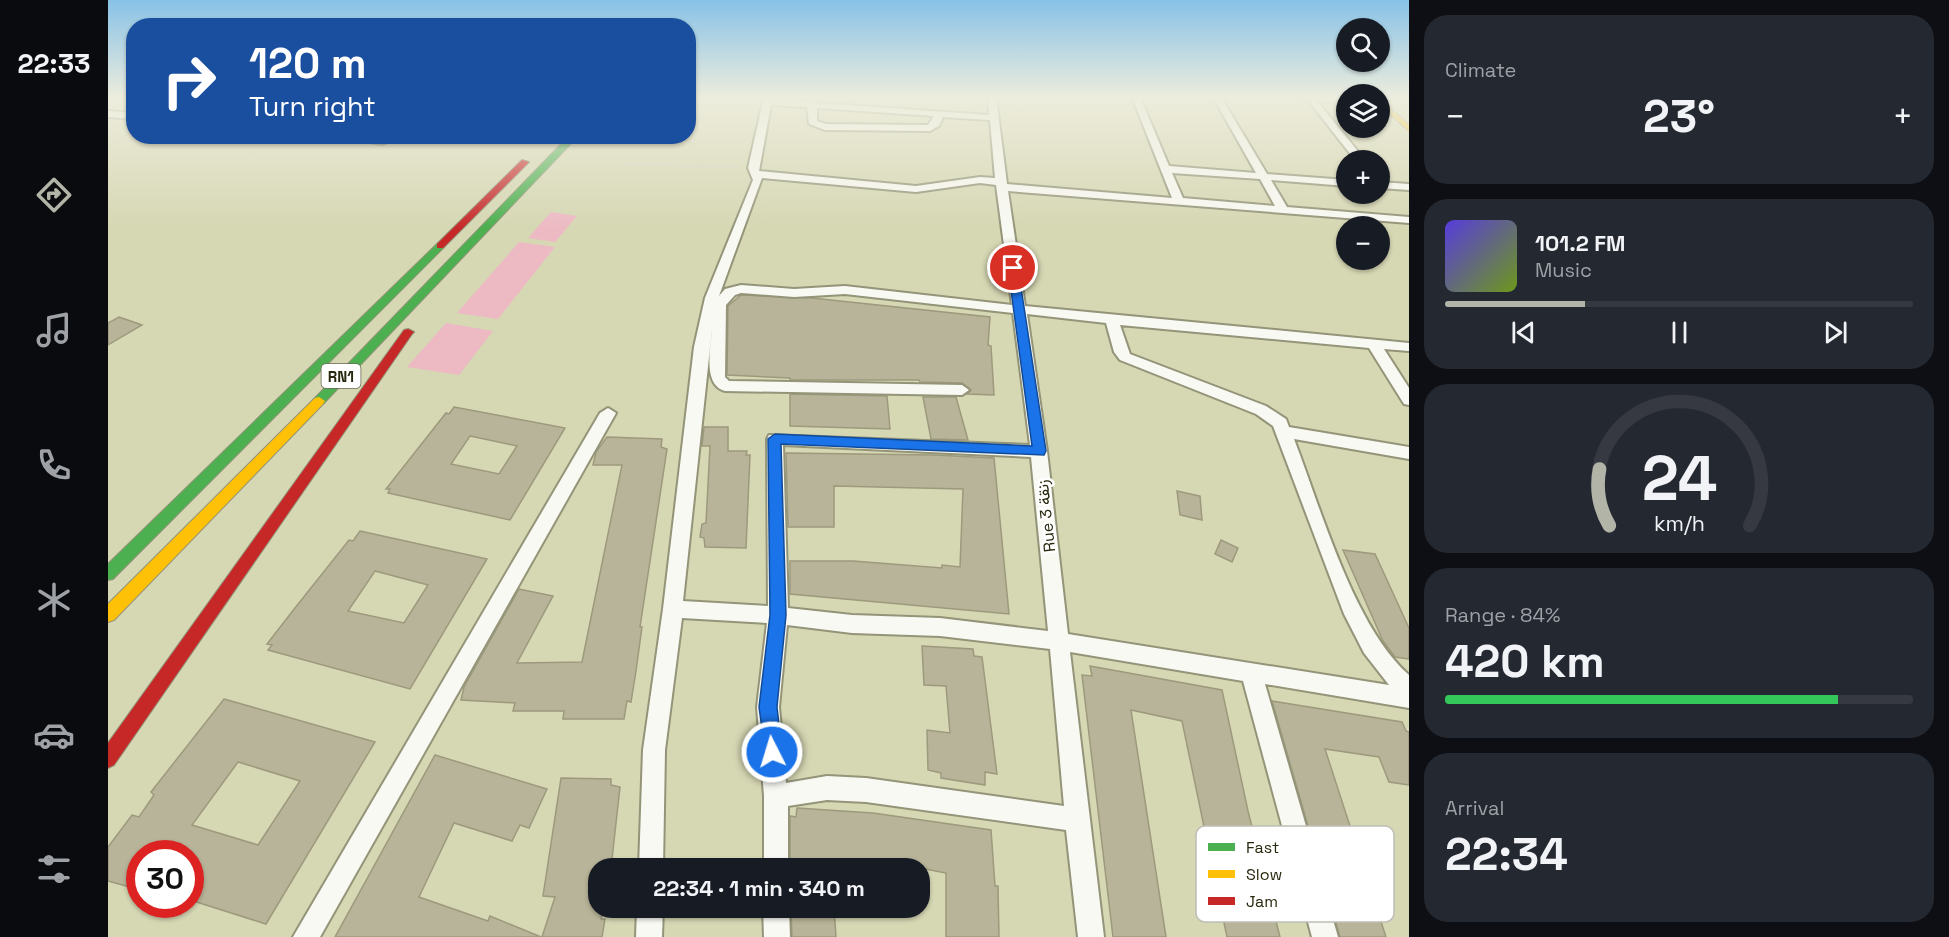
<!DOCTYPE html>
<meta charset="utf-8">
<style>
body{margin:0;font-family:"Space Grotesk",Vazirmatn,sans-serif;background:#242831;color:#f1f3f6;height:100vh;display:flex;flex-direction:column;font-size:22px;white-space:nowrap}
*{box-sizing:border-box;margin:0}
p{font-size:20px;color:#9ea1a6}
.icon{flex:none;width:33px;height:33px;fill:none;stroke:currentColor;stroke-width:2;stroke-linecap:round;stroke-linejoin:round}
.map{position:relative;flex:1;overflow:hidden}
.details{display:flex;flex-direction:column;gap:15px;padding:15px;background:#0d0f14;width:540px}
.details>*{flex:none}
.banner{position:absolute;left:18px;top:18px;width:570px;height:126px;border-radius:24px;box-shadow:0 2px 4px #0004;background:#1a4fa0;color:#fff;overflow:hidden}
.controls{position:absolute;left:1228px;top:18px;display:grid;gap:12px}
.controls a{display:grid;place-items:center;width:54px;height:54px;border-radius:50%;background:#171b24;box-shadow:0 2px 4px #0004;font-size:30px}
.speed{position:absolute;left:18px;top:840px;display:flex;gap:12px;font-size:30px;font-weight:700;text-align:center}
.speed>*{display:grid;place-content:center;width:78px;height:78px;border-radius:50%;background:#171b24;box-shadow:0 2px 4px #0004;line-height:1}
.speed .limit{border:9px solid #d22;background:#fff;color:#111}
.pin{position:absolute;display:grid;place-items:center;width:51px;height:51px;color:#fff;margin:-26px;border:3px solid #fff;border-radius:50%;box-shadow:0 2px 6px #0007}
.me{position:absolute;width:66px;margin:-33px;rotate:355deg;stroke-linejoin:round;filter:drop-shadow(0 0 4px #0008)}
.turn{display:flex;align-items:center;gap:21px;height:126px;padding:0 24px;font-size:27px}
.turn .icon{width:78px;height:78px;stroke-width:2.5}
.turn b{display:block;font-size:42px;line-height:51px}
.big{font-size:45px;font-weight:600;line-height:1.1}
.details .card{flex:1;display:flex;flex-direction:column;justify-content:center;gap:9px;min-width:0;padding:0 21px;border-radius:24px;background:#242831}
.details .dial{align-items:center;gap:0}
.dial svg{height:156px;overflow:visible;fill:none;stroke:#363941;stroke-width:7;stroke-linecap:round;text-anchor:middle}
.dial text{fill:#f1f3f6;stroke:none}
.song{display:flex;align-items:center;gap:18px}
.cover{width:72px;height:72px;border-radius:9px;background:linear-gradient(135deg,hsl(250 70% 55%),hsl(80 70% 35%))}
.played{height:6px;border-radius:3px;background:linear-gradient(90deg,#b2b4a8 30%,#363941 30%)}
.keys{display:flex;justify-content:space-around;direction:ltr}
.heat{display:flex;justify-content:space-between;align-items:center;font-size:33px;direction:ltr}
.charge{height:9px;border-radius:4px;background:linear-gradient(90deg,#34c759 84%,#363941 0)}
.trip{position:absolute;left:480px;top:858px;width:342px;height:60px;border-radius:24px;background:#171b24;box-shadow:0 2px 4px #0004;font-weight:600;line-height:60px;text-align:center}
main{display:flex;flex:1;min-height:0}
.tab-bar{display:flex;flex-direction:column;width:108px;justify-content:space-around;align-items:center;background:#090b0e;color:#9ea1a6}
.tab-bar .icon{width:42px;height:42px}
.tab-bar .current{color:#b2b4a8}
.tab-bar b{font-size:27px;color:#f1f3f6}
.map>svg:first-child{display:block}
</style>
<main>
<nav class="tab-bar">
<b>22:33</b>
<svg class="icon current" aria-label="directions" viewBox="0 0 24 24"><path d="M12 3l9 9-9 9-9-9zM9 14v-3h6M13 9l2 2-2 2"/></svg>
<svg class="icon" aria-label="music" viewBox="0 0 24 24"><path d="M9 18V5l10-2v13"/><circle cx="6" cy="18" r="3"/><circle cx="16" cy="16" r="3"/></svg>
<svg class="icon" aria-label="phone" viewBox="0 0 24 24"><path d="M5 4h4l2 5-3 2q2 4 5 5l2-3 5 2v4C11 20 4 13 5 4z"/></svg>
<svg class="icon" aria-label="climate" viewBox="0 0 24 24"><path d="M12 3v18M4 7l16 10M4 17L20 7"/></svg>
<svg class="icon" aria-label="car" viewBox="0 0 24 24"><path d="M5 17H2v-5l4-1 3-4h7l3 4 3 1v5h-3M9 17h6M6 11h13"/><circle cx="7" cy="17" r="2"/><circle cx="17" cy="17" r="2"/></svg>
<svg class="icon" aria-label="filters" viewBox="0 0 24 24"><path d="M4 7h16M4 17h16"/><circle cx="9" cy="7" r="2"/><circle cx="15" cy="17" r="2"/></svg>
</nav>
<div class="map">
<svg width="1301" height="937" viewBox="0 0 1301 937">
<rect width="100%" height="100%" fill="#d6d7b3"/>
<g fill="#edbac4">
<path d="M443,212L469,216L447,242L420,238Z"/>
<path d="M411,242L447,247L390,319L349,313Z"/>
<path d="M338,323L385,331L351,375L299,367Z"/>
</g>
<g fill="#b8b499" stroke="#9d997d" stroke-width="1.5" fill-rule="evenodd">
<path d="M633,295L704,298L882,317L880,345L883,346L886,395L859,394L863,390L854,383L812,382L811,380H682V378L619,375L620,306Z"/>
<path d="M11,317L34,325L0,345V323Z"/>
<path d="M682,394L779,396L782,429L682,426Z"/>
<path d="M815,397H848L860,440L823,439Z"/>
<path d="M346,407L457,428L402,520L280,493L282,489H278L338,413L341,414ZM362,436L409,446L391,474L343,464Z"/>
<path d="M596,427H620V451H639L638,455H642L638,548L597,547L596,538L592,537L594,524L598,523L602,446H594Z"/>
<path d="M499,437L554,439L553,447L559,449L532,627H534L528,671L523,702L519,701L516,719H455L456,711H405L407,703L353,700L356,687L411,589L445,596L409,663L474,662L514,465H485L488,452Z"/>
<path d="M678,453L826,455L886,458L901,614L682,594V561H745L834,568V565L852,567L855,489L726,486V527H680Z"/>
<path d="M1069,491L1092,496L1094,520L1072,515Z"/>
<path d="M252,531L379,559L302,689L160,650L164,645L159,644L187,608L241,540L245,541ZM267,571L320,585L296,623L240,611Z"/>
<path d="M1113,540L1130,548L1124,562L1107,554Z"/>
<path d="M1235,550L1267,554L1301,628V659L1287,657L1275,641Z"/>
<path d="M814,646L865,649L866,656L874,657L889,774L877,772V785L833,778V773L820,770L819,730L842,733L838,686L816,685Z"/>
<path d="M982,666L1114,690L1140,811L1172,937H1119L1074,721L1023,710L1058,937H1005L974,675L984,676Z"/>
<path d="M116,699L267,742L158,924L82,900V854H32V890L0,881V847L24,815L31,817L46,795L43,792ZM130,762L192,781L150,845L84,825Z"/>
<path d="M1164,701L1294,722L1298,731L1301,732V785L1281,782L1271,757L1217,749L1278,937H1232Z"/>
<path d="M327,755L439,789L421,828L412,825L404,841L346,823L311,897L380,921L382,916L433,937H227Z"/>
<path d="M453,778L503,779V785L512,787L503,868H490V908H495L493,919H497L494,937H434L447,897L435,896Z"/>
<path d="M689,808L765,813L883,830L887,886H890L891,937H838V873L812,868H767V866L724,861V868H682V816L688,817Z"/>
<path d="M683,908H726L728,937H684Z"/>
</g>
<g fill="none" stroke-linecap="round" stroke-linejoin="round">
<g stroke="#939478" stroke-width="4">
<g id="street">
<path d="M656,97L700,102V97H708L709,103L881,115L880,97H888L899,184L1064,198L1024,97H1032L1061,166L1148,173L1105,97H1113L1159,174L1239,180V186L1163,180L1179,207L1301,217V223L900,191L917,306L1301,343V351L1276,349L1301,388V405L1296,404L1261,348L1012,325L1022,354L1158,406L1178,419L1181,427L1301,447V459L1186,439C1213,509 1246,627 1301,675V708L1157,684L1230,937H1204L1135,681L962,652L996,937H970L958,830L758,802L719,800L680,806V868H656V796L649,707L659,623L574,618L557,750L555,868H531L535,750L555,609L586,347L597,298L645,180L640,168ZM663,105L699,107L701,124L717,130L822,131L831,126L835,117L882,120L887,178L872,177L808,186L651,171ZM709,108L826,116L820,125L718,124L709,121ZM1064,173L1152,179L1167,206L1075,198ZM654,178L808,192L872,183L888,185L904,305L737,286L686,289L633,285L617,289L611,296ZM633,293L686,297L737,294L905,313L922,445L661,435L659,439L660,606L575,601L604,329C603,347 594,385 617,391L854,395L861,390L854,385L621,381L617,377L618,305L627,295ZM919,314L998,323L1006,352L1012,360L1148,414L1165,426L1236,614L1256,653L1281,685L960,634L939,451ZM675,445L923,457L940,631L832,618L744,615L680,608ZM679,625L744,633L832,636L942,649L956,806L758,778L719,776L678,783L671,707Z"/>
<path d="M1184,97H1239V102L1209,101L1257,160H1247L1200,100Z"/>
<path d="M0,111L26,113V119L0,117Z"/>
<path d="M223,136H296L274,144Z"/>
<path d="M1272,182L1301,184V190L1272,188Z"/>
<path d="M500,408L508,413L212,937H185L492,413Z"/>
<path d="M529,908H555L554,937H528Z"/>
<path d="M655,908H681L682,937H656Z"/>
</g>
</g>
<g stroke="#939478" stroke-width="2">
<g id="fast">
<path d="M461,136H470L215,404H207L205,401L207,398Z"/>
<path d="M332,243L337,246L335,248L5,579L0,580V564L329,244Z"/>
</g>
</g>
<g stroke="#939478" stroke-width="2">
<g id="slow">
<path d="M0,97H7L0,100Z"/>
<path d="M1272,99L1301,125V131L1272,105Z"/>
<path d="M211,397L217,401L215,404L6,620L0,622V604L207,398Z"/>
</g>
</g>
<g stroke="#939478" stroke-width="2">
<g id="jam">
<path d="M414,160L421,162L335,248H329V244Z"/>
<path d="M300,329L306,332L304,334L6,765L0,768V743L296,330Z"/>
</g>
</g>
<path stroke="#d1d1c7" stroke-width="1.5" stroke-dasharray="4 1.5" stroke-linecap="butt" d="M517,164L631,167"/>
<use href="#street" fill="#f9f9f4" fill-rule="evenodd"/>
<use href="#fast" fill="#4caf50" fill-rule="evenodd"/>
<use href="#slow" fill="#ffc107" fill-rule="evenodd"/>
<use href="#jam" fill="#c62828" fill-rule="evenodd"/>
</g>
<linearGradient id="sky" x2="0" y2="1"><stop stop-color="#88c2e7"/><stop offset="0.43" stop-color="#ededdd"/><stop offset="1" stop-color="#ededdd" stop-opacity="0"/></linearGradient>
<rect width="1301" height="228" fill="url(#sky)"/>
<path fill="#1a73e8" stroke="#114b97" stroke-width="1.5" d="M905,265L910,268L938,451L936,455L673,444L678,615L669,707L674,752L671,758L664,761L658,758L651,707L662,615L660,439L667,434L924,446L900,268Z"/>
<g text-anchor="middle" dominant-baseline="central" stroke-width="5" stroke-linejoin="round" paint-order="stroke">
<rect fill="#fff" stroke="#696957" stroke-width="1.5" x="213.5" y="364" width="39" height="24" rx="4.5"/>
<g font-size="15" font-weight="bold" fill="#29290f">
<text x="233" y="376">RN1</text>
</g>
<g font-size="16" fill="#29290f" stroke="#fff">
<text transform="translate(938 516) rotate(-96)">Rue 3 زنقة</text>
</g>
</g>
<rect x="1088" y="826" width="198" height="96" rx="9" fill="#fff" stroke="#bfbfb7" stroke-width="1.5"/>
<rect x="1100" y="843" width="27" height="8" fill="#4caf50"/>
<rect x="1100" y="870" width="27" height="8" fill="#ffc107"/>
<rect x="1100" y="897" width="27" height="8" fill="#c62828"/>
<g font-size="16" fill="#29290f">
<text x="1138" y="853">Fast</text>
<text x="1138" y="880">Slow</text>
<text x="1138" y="907">Jam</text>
</g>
</svg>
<div class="controls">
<a><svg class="icon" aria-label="search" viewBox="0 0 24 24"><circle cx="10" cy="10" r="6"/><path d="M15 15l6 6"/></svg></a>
<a><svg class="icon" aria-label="layers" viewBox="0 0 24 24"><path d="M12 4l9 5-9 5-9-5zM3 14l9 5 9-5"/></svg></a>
<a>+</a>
<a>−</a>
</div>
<div class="speed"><div class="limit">30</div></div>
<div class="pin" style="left:905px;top:268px;background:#d93025"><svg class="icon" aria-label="arrive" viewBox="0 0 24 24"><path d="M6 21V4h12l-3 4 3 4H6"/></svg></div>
<svg class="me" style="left:664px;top:752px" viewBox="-20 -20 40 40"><circle r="17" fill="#1a73e8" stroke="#fff" stroke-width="3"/><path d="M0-11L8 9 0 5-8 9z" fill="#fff"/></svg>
<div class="trip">22:34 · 1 min · 340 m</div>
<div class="banner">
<div class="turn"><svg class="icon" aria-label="right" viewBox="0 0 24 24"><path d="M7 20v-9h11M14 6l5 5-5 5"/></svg><div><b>120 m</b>Turn right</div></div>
</div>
</div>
<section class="details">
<div class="card"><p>Climate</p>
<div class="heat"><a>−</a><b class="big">23°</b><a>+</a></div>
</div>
<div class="card">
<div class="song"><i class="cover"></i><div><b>101.2 FM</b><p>Music</p></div></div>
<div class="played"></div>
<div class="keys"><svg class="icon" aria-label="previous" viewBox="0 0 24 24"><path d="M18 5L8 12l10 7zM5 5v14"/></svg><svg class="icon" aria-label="pause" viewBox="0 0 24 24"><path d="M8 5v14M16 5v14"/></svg><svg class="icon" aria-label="next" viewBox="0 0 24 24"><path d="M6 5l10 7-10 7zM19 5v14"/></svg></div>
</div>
<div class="card dial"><svg viewBox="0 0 100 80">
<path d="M14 69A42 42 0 1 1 86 69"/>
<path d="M14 69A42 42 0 0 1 9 40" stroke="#b2b4a8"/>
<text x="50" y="56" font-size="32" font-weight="700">24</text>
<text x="50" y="72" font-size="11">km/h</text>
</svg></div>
<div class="card"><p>Range · 84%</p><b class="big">420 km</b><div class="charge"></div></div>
<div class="card"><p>Arrival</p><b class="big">22:34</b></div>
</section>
</main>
